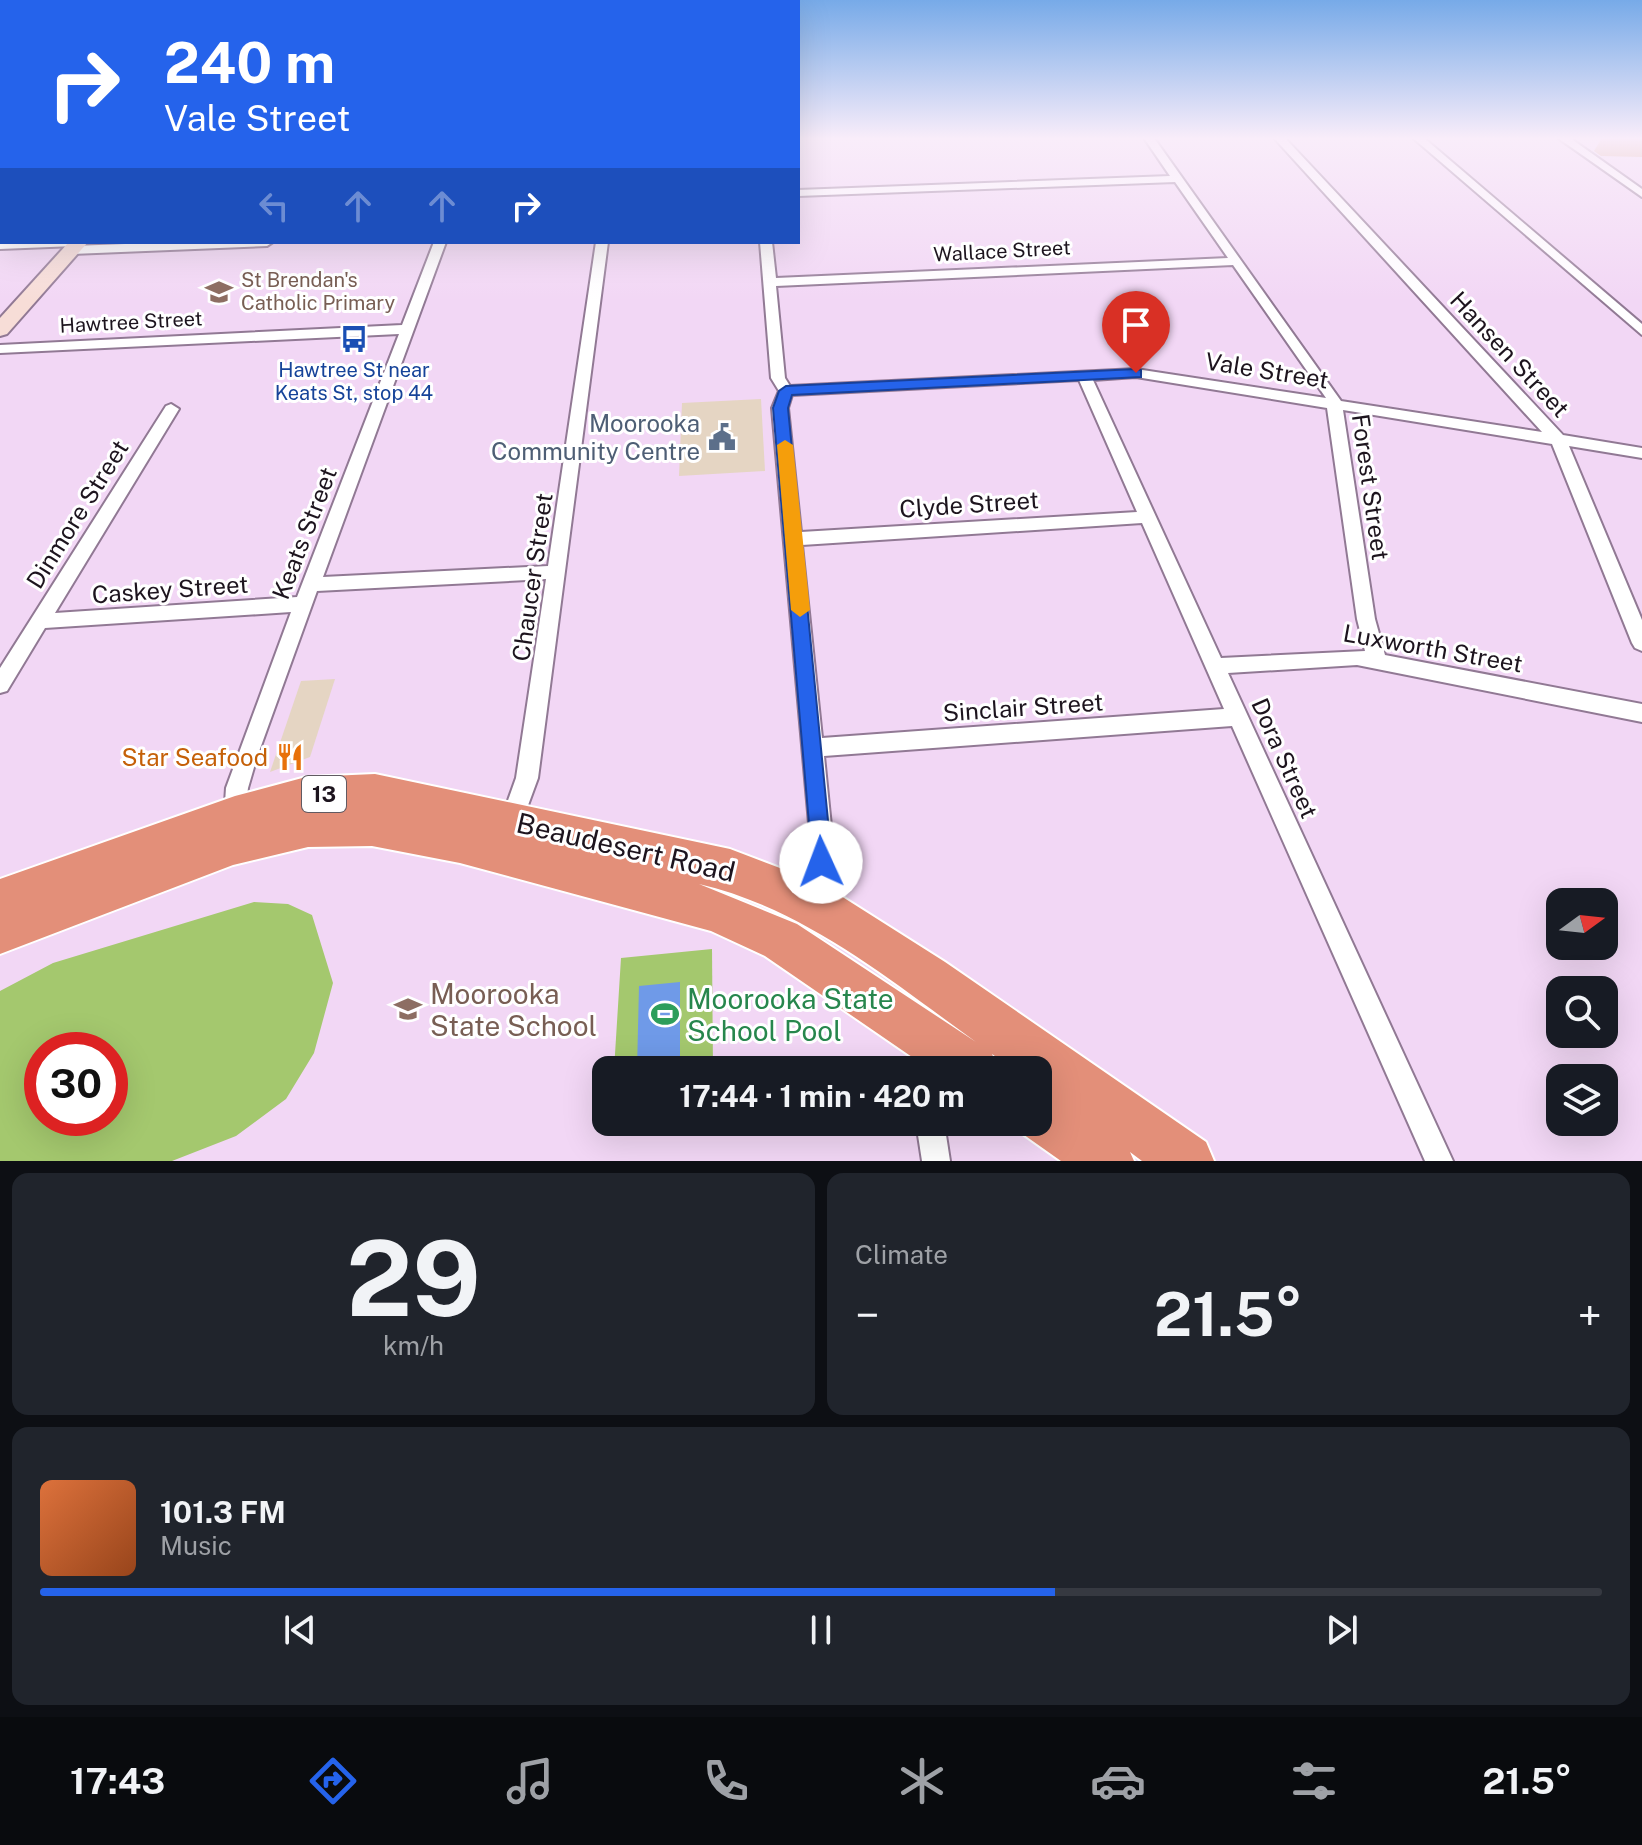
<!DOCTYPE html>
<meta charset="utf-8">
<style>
body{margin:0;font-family:"Public Sans",sans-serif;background:#20242c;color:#f1f3f6;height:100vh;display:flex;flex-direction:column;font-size:30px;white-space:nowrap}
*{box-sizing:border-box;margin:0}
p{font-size:26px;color:#9ea1a6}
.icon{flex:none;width:44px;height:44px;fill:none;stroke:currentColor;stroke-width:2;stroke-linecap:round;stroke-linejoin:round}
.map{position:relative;height:1161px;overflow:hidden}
.drawer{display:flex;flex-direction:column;gap:12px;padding:12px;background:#0d0f14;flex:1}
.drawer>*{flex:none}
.hud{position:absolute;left:0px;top:0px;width:800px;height:244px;box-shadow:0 8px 32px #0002;background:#2563eb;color:#fff;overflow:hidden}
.needle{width:52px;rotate:75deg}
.controls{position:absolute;left:1546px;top:888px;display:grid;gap:16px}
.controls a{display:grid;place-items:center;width:72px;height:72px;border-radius:16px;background:#171b24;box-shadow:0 8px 32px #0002;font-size:40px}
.speed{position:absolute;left:24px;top:1032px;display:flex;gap:16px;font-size:40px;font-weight:700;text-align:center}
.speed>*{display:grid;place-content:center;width:104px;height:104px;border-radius:50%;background:#171b24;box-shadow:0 8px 32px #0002;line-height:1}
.speed .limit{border:12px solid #d22;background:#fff;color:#111}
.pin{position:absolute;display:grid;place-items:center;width:68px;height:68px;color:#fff;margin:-82px -34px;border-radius:50% 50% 50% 0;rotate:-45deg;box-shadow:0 0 8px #0007}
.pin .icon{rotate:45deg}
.me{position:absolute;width:88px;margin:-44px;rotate:358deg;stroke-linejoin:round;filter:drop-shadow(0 0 6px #0008)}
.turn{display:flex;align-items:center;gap:28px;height:168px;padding:0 32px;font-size:36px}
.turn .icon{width:104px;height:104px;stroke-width:2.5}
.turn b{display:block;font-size:56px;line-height:68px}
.lanes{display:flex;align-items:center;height:76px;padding:0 32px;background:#0003;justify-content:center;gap:40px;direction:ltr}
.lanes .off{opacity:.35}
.big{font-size:60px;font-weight:700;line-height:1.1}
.drawer .tile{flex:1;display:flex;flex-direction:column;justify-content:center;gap:12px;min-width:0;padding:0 28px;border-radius:16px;background:#20242c}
.drawer .dial{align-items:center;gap:0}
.dial b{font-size:104px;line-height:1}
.song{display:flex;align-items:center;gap:24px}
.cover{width:96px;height:96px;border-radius:12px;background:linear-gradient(135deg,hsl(20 70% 55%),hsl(20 70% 35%))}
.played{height:8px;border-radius:4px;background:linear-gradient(90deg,#2563eb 65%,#363941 65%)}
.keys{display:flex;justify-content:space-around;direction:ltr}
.heat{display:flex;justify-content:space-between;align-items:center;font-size:44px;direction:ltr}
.drawer .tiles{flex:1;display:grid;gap:12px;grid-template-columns:1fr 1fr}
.tile:last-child{grid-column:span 2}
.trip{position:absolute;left:592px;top:1056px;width:460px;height:80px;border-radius:16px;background:#171b24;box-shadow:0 8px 32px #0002;font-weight:700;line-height:80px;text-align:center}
.tabs{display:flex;height:128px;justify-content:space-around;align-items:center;background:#090b0e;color:#9ea1a6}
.tabs .icon{width:56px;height:56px}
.tabs .current{color:#2563eb}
.tabs b{font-size:36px;color:#f1f3f6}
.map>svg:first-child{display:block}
</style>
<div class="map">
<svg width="1642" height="1161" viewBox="0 0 1642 1161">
<rect width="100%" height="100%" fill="#f2d7f5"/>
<g fill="#e5d5c3">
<path d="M761,399L765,471L679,476L682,403Z"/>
<path d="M335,679L310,757L270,772L301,681Z"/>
</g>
<g fill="#a4c86e" fill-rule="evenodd">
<path d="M254,902L288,904L312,915L333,983L314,1053L286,1099L236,1136L172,1161H0V991L53,963ZM110,1050V1118H42V1050Z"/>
<path d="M712,949L713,1070H614L621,958Z"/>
</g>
<path fill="#6f9ae8" d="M680,982V1070H637L639,986Z"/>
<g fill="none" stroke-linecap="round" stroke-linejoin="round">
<g stroke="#917994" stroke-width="4">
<g id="street">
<path d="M1144,138H1154L1341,401L1542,432L1274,138H1285L1563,435L1642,448V458L1569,446L1642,620V651L1635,648L1632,643L1552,444L1343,410L1375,619L1385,655L1642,704V722L1357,665L1228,673L1453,1161H1425L1232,726L824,756L833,846L830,877L790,949L781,952L772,949L769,940L807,874L811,846L772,408L779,391L771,378L760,242H772L776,278L1228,258L1175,182L798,196V190L1170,176ZM1233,265L1326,398L1136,369L790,386L785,378L776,286ZM1136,377L1327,408L1357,619L1365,651L1221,658L1093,380ZM1079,380L1137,512L801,532L788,408L792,395ZM1142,523L1224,709L822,738L802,545Z"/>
<path d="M1413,138H1424L1642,324V335Z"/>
<path d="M1558,138H1570L1642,189V197Z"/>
<path d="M0,241L2,242H81L75,246L0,249Z"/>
<path d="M178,242H273L267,246L72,254L66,250L72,246Z"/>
<path d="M434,242H446L323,577L548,566L596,242H608L538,778L520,827L512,830L504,827L501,820L516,778L546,579L317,591L257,757L248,788L243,825L235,828L227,825L224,818L226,788L291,612L45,628L7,691L0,693V668L166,406L171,404L179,409L55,613L297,597L399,334L0,353V345L402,325Z"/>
<path d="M916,1122H944L950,1161H922Z"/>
</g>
</g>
<g stroke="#917994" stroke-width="4">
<path id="secondary" d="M69,242H88L7,334L0,336V318Z"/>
</g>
<g stroke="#fff" stroke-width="4">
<path id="highway" d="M375,774L730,849L822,884L945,962L1206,1142L1214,1161H1142L1130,1152L1134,1161H1061L1020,1132L1016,1122H1038V1088L1044,1091L1038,1086V1070H1015L992,1054L999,1070H931L765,956L711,931L460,863L372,846L308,847L233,865L0,954V879L235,796L306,777ZM699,884C803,908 890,980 976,1042L797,924Z"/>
</g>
<use href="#street" fill="#fff" fill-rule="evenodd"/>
<use href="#secondary" fill="#f7ddd7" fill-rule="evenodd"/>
<use href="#highway" fill="#e38f79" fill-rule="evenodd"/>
</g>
<path fill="#d39c6f" d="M1602,138H1642V157L1601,156L1594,151Z"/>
<linearGradient id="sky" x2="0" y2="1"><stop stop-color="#77aae8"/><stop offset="0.46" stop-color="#f9edfa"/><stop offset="1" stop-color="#f9edfa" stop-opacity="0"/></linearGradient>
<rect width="1642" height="301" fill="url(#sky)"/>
<path fill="#2563eb" stroke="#184099" stroke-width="2" d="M1136,369L1141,370V377L792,395L788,408L832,862L829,870L821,873L813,870L773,408L779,391L786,386Z"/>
<path fill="#f59e0b" d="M785,440L793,445L810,610L800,617L791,610L777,445Z"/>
<defs>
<g id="school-bare" transform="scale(2.16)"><path d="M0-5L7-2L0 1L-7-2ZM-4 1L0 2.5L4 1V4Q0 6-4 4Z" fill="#8d6e63" stroke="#fff" stroke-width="2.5" paint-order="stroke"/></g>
<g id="bus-bare" transform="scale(2.16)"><path d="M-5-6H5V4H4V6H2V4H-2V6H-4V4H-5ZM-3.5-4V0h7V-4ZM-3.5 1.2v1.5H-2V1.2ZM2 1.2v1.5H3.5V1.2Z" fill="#1a4fb4" stroke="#fff" stroke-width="2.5" paint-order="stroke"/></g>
<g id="civic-bare" transform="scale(2.16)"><path d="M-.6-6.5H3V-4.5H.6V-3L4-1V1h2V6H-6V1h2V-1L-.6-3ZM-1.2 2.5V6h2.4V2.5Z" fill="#5c6f8a" stroke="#fff" stroke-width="2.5" paint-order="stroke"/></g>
<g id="restaurant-bare" transform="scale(2.16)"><path d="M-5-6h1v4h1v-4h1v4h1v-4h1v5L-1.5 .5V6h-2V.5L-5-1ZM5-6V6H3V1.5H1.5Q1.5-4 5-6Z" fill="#e8710a" stroke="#fff" stroke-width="2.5" paint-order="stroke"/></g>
<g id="stadium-bare" transform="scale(2.16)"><path d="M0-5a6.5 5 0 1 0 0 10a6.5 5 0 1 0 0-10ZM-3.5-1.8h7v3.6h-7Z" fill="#2e9e5b" stroke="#fff" stroke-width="2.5" paint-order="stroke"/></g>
</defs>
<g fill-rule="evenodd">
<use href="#school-bare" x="219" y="292"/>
<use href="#bus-bare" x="354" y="339"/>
<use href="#civic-bare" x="722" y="437"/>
<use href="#restaurant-bare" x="290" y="757"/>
<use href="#school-bare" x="408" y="1009"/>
<use href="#stadium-bare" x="665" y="1014"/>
</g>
<g text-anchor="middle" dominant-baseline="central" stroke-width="6" stroke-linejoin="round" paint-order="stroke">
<g font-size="20" fill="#1d141e" stroke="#fff">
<text transform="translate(1002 251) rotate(-3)">Wallace Street</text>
<text transform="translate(131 322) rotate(-3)">Hawtree Street</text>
</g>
<g font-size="20" fill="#785e54" stroke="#fff" text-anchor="start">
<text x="241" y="280">St Brendan's<tspan x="241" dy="23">Catholic Primary</tspan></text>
</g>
<g font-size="20" fill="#164399" stroke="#fff">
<text x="354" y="370">Hawtree St near<tspan x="354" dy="23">Keats St, stop 44</tspan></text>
</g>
<rect fill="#fff" stroke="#615a62" stroke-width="2" x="302" y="776" width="44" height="36" rx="6"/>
<g font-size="22" font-weight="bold" fill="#1d141e">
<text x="324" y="794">13</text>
</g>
<g font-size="24" fill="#1d141e" stroke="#fff">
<text transform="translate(1510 354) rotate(47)">Hansen Street</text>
<text transform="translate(1267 370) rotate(9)">Vale Street</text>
<text transform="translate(1371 487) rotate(82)">Forest Street</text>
<text transform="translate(969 504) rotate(-4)">Clyde Street</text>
<text transform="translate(77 514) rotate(-58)">Dinmore Street</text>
<text transform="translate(304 533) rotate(-69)">Keats Street</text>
<text transform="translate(532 577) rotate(-82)">Chaucer Street</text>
<text transform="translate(170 589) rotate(-4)">Caskey Street</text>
<text transform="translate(1433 648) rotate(10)">Luxworth Street</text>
<text transform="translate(1023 707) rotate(-4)">Sinclair Street</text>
<text transform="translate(1285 758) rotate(66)">Dora Street</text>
</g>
<g font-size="24" fill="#4e5e75" stroke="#fff" text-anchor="end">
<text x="700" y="423">Moorooka<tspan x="700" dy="28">Community Centre</tspan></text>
</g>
<g font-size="24" fill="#c56008" stroke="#fff" text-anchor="end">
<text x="268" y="757">Star Seafood</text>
</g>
<g font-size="28" fill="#1d141e" stroke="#fff">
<text transform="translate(626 847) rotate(13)">Beaudesert Road</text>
</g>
<g font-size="28" fill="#785e54" stroke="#fff" text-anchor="start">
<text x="430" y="993">Moorooka<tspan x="430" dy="32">State School</tspan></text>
</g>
<g font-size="28" fill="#27864d" stroke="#fff" text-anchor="start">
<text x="687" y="998">Moorooka State<tspan x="687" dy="32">School Pool</tspan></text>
</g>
</g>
</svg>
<div class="controls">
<a><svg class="needle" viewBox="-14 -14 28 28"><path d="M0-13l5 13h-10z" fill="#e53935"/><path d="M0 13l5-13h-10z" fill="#9ea1a6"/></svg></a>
<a><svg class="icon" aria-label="search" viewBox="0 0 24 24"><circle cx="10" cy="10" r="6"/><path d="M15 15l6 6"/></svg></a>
<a><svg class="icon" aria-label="layers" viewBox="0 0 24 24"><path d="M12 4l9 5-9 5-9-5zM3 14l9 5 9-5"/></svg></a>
</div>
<div class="speed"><div class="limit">30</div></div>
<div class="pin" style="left:1136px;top:373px;background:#d93025"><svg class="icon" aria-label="arrive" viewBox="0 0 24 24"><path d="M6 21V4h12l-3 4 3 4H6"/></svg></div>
<svg class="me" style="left:821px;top:862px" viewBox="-20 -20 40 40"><circle r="19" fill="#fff"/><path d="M0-13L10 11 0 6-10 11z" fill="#2563eb"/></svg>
<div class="trip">17:44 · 1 min · 420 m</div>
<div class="hud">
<div class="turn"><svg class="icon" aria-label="right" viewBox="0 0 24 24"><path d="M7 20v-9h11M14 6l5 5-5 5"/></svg><div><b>240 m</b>Vale Street</div></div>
<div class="lanes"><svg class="icon off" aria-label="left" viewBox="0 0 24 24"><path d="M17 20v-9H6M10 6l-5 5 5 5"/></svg><svg class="icon off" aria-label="ahead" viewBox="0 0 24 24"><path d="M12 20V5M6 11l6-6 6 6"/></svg><svg class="icon off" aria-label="ahead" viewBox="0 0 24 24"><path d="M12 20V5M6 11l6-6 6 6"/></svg><svg class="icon" aria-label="right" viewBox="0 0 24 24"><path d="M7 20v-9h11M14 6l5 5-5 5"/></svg></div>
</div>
</div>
<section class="drawer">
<div class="tiles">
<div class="tile dial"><b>29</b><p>km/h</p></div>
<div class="tile"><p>Climate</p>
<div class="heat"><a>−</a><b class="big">21.5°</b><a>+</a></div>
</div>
<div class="tile">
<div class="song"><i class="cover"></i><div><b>101.3 FM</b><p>Music</p></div></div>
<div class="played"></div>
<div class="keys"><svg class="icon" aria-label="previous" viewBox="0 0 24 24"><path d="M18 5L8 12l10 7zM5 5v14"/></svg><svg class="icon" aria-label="pause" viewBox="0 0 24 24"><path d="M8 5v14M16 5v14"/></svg><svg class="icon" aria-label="next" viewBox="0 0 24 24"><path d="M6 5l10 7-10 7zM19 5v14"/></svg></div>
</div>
</div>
</section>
<nav class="tabs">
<b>17:43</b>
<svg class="icon current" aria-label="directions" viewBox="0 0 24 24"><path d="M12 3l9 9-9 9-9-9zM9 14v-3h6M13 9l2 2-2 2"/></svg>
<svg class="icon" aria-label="music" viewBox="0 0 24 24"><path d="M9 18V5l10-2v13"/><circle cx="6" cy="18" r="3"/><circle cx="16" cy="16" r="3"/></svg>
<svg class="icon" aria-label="phone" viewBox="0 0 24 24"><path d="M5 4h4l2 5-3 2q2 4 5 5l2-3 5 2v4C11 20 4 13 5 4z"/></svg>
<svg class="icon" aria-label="climate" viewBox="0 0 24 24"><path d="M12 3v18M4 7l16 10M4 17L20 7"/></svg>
<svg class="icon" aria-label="car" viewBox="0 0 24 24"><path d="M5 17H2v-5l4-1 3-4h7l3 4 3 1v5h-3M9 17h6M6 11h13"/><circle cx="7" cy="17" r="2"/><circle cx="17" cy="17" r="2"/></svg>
<svg class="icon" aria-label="filters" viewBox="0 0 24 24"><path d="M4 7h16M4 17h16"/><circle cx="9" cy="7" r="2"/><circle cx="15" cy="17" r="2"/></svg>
<b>21.5°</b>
</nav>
